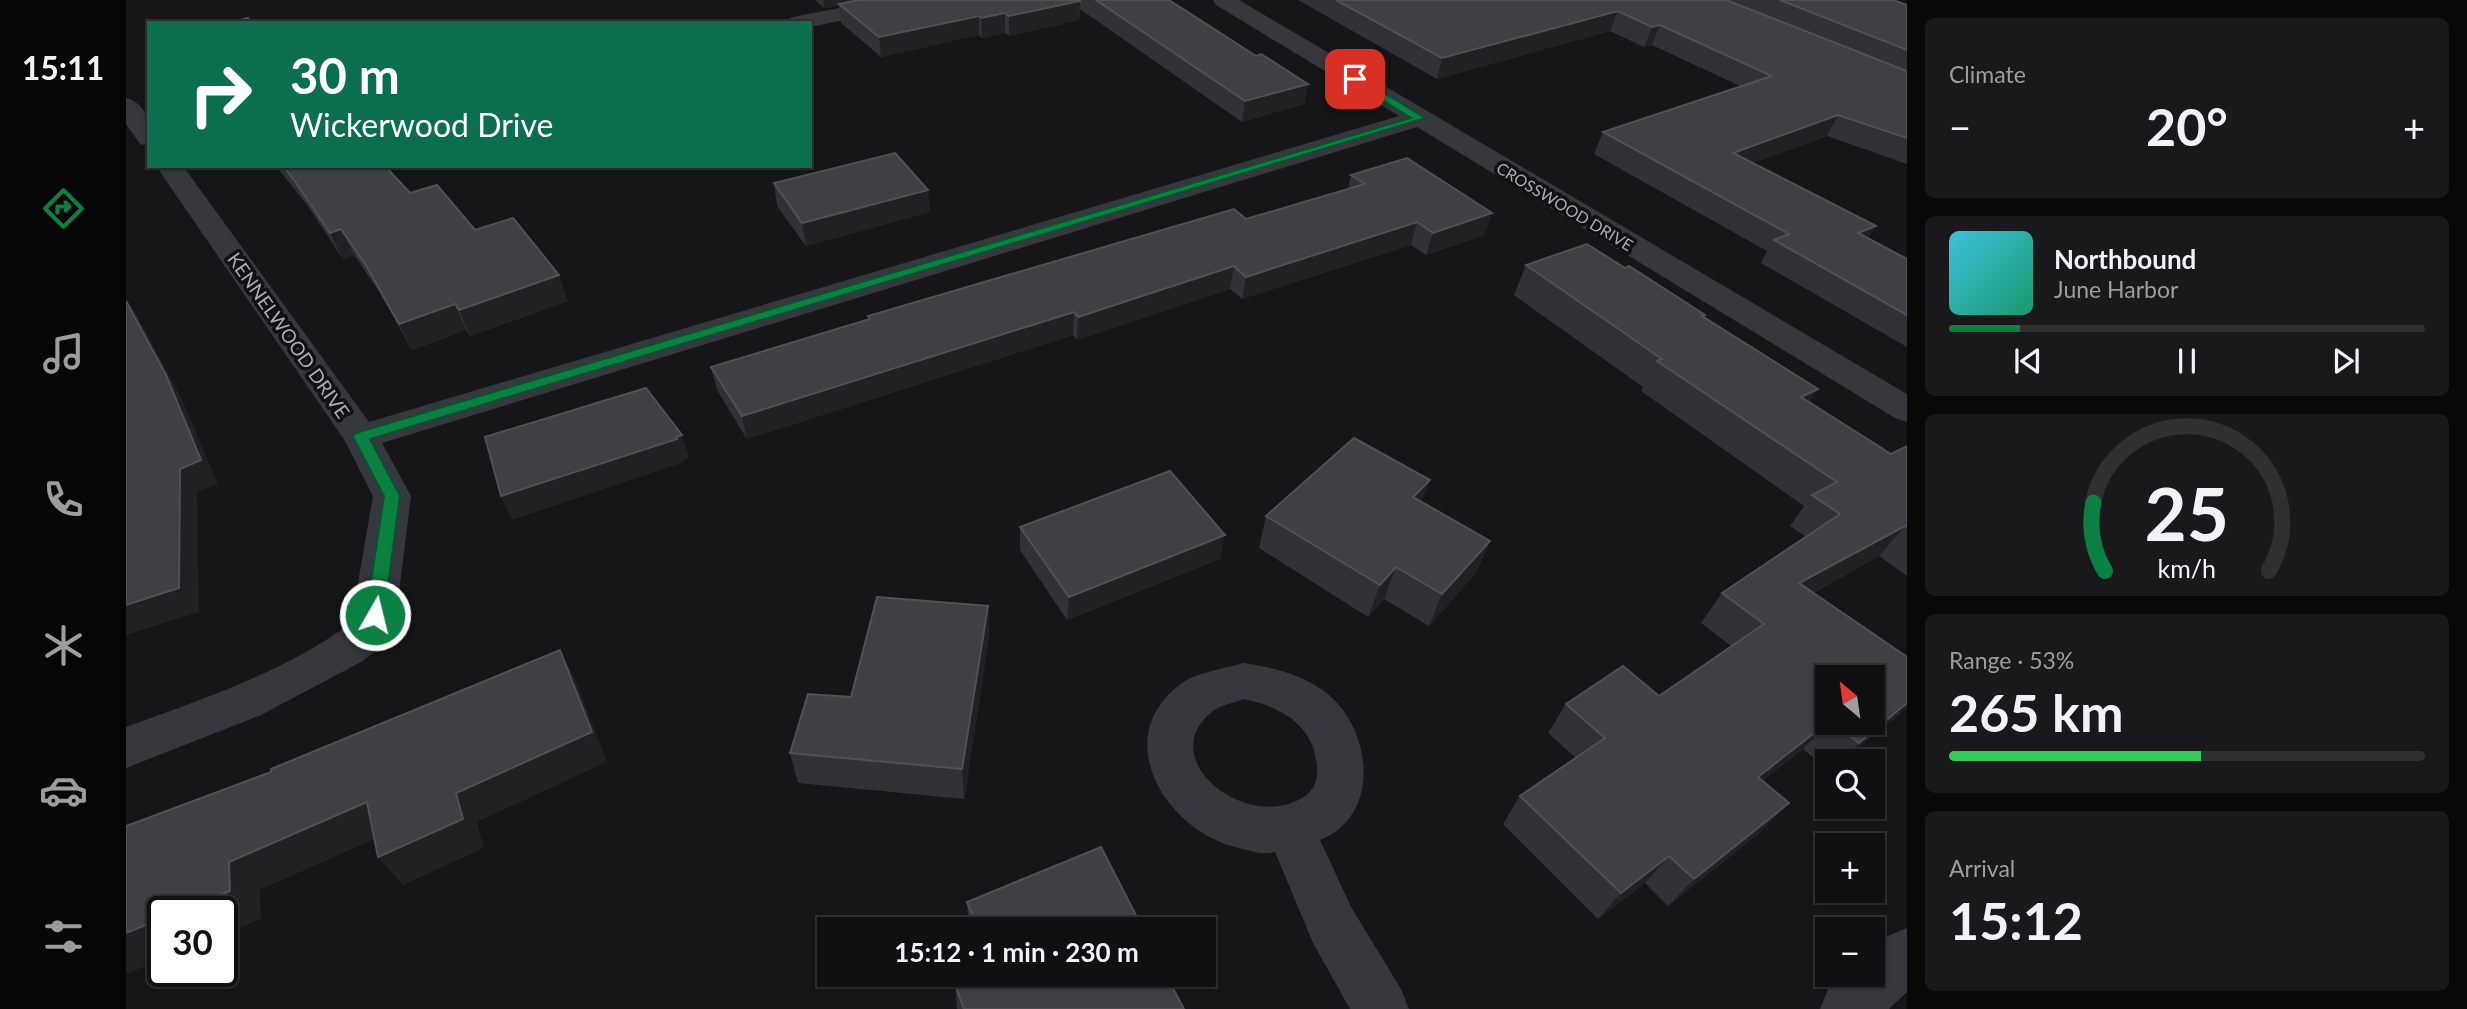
<!DOCTYPE html>
<meta charset="utf-8">
<style>
body{margin:0;font-family:Lato,sans-serif;background:#19191b;color:#f1f3f6;height:100vh;display:flex;flex-direction:column;font-size:26px;white-space:nowrap}
*{box-sizing:border-box;margin:0}
p{font-size:23px;color:#9c9d9f}
.icon{flex:none;width:38px;height:38px;fill:none;stroke:currentColor;stroke-width:2;stroke-linecap:round;stroke-linejoin:round}
.map{position:relative;flex:1;overflow:hidden}
.details{display:flex;flex-direction:column;gap:18px;padding:18px;background:#09090a;width:560px}
.details>*{flex:none}
.guide{position:absolute;left:21px;top:21px;width:665px;height:147px;border-radius:0px;box-shadow:0 2px 5px #0004,0 0 0 2px #303032;background:#0b6e4f;color:#fff;overflow:hidden}
.needle{width:46px;rotate:331deg}
.controls{position:absolute;left:1689px;top:665px;display:grid;gap:14px}
.controls a{display:grid;place-items:center;width:70px;height:70px;border-radius:0px;background:#101012;box-shadow:0 2px 5px #0004,0 0 0 2px #303032;font-size:35px}
.speed{position:absolute;left:21px;top:896px;display:flex;gap:14px;font-size:35px;font-weight:700;text-align:center}
.speed>*{display:grid;place-content:center;width:91px;height:91px;border-radius:50%;background:#101012;box-shadow:0 2px 5px #0004,0 0 0 2px #303032;line-height:1}
.speed .limit{border:4px solid #111;border-radius:10px;background:#fff;color:#111}
.pin{position:absolute;display:grid;place-items:center;width:60px;height:60px;color:#fff;margin:-30px;border-radius:14px;box-shadow:0 4px 10px #0006}
.me{position:absolute;width:77px;margin:-38px;rotate:8deg;stroke-linejoin:round;filter:drop-shadow(0 0 5px #0008)}
.turn{display:flex;align-items:center;gap:24px;height:147px;padding:0 28px;font-size:32px}
.turn .icon{width:91px;height:91px;stroke-width:2.5}
.turn b{display:block;font-size:49px;line-height:60px}
.big{font-size:52px;font-weight:700;line-height:1.1}
.details .widget{flex:1;display:flex;flex-direction:column;justify-content:center;gap:10px;min-width:0;padding:0 24px;border-radius:10px;background:#19191b}
.details .dial{align-items:center;gap:0}
.dial svg{height:182px;overflow:visible;fill:none;stroke:#303032;stroke-width:7;stroke-linecap:round;text-anchor:middle}
.dial text{fill:#f1f3f6;stroke:none}
.song{display:flex;align-items:center;gap:21px}
.cover{width:84px;height:84px;border-radius:10px;background:linear-gradient(135deg,hsl(190 70% 55%),hsl(160 70% 35%))}
.played{height:7px;border-radius:4px;background:linear-gradient(90deg,#0b8043 15%,#303032 15%)}
.keys{display:flex;justify-content:space-around;direction:ltr}
.heat{display:flex;justify-content:space-between;align-items:center;font-size:38px;direction:ltr}
.charge{height:10px;border-radius:5px;background:linear-gradient(90deg,#34c759 53%,#303032 0)}
.trip{position:absolute;left:691px;top:917px;width:399px;height:70px;border-radius:0px;background:#101012;box-shadow:0 2px 5px #0004,0 0 0 2px #303032;font-weight:700;line-height:70px;text-align:center}
main{display:flex;flex:1;min-height:0}
.dock{display:flex;flex-direction:column;width:126px;justify-content:space-around;align-items:center;background:#060607;color:#9c9d9f}
.dock .icon{width:49px;height:49px}
.dock .on{color:#0b8043}
.dock b{font-size:32px;color:#f1f3f6}
.map>svg:first-child{display:block}
</style>
<main>
<nav class="dock">
<b>15:11</b>
<svg class="icon on" aria-label="directions" viewBox="0 0 24 24"><path d="M12 3l9 9-9 9-9-9zM9 14v-3h6M13 9l2 2-2 2"/></svg>
<svg class="icon" aria-label="music" viewBox="0 0 24 24"><path d="M9 18V5l10-2v13"/><circle cx="6" cy="18" r="3"/><circle cx="16" cy="16" r="3"/></svg>
<svg class="icon" aria-label="phone" viewBox="0 0 24 24"><path d="M5 4h4l2 5-3 2q2 4 5 5l2-3 5 2v4C11 20 4 13 5 4z"/></svg>
<svg class="icon" aria-label="climate" viewBox="0 0 24 24"><path d="M12 3v18M4 7l16 10M4 17L20 7"/></svg>
<svg class="icon" aria-label="car" viewBox="0 0 24 24"><path d="M5 17H2v-5l4-1 3-4h7l3 4 3 1v5h-3M9 17h6M6 11h13"/><circle cx="7" cy="17" r="2"/><circle cx="17" cy="17" r="2"/></svg>
<svg class="icon" aria-label="filters" viewBox="0 0 24 24"><path d="M4 7h16M4 17h16"/><circle cx="9" cy="7" r="2"/><circle cx="15" cy="17" r="2"/></svg>
</nav>
<div class="map">
<svg width="1781" height="1009" viewBox="0 0 1781 1009">
<rect width="100%" height="100%" fill="#161618"/>
<g fill="none" stroke-linecap="round" stroke-linejoin="round">
<g fill="#37383d" fill-rule="evenodd">
<path d="M754,0H797L794,5L786,6L684,27V23H661L664,18L672,16Z"/>
<path d="M1087,0H1113L1781,394V422L1769,418L1291,127L256,443L285,496L270,616L256,646L235,662L135,715L0,768V727C76,699 159,672 225,623L247,496L219,441L30,166H57L243,422L1273,116L1090,5Z"/>
<path d="M0,98C23,104 23,126 23,146L14,144L0,124Z"/>
<path d="M1117,663C1145,667 1175,674 1198,691C1246,726 1257,815 1194,840L1225,907L1275,989L1283,1009H1224L1187,943L1149,852C1138,855 1128,852 1117,849C1042,835 980,738 1056,683C1071,672 1099,669 1117,663ZM1117,699C1155,706 1190,726 1191,769C1192,780 1188,790 1179,796C1123,835 1025,759 1087,711C1095,705 1108,703 1117,699Z"/>
<path d="M1781,928V992L1763,1009H1694L1702,989L1719,975H1746V950L1762,936Z"/>
</g>
</g>
<g fill="#323236" fill-rule="evenodd">
<path d="M689,0H1043L1130,56L1182,84L1178,104L1116,122L954,9L953,20L883,36L879,33L856,38L853,35L755,57L715,23L713,5L698,8Z"/>
<path d="M1172,0H1767L1781,5V164L1701,136L1627,163L1742,238L1781,259V347L1635,263L1641,251L1468,154L1477,132L1614,86L1526,45L1518,47L1484,31L1311,79Z"/>
<path d="M150,166H259L284,193L349,230L442,301L344,336L340,330L286,350L254,293L228,255L217,259L181,205Z"/>
<path d="M1225,175L1366,213L1358,235L1300,255L1285,245L1116,299L1104,289L951,340L947,335L621,439L591,390L585,367L743,320L742,316L1120,219L1222,189Z"/>
<path d="M648,183L804,212L680,246L651,206Z"/>
<path d="M1400,265L1499,268L1579,315L1578,318L1683,402L1765,454L1781,446V576L1753,556L1687,593L1781,708L1716,761H1701V769L1677,749L1636,781V831L1542,906L1519,883L1472,919L1377,824L1394,796L1450,758L1422,733L1440,704L1533,696L1605,646L1575,623L1596,593L1680,537L1664,526L1678,506L1515,391L1517,387L1388,295ZM1746,677V723H1701Z"/>
<path d="M1304,480L1295,502L1364,541L1350,573L1303,626L1258,599L1242,617L1133,548L1140,516Z"/>
<path d="M894,527L1094,559L941,620L894,550Z"/>
<path d="M862,606L863,637L838,799L672,783L664,753L725,697Z"/>
<path d="M841,902L1017,929H843Z"/>
<path d="M829,984L1058,1009H831Z"/>
</g>
<g fill="#212124">
<path d="M697,0H740L713,4V5L698,8Z"/>
<path d="M954,1L953,20L883,36V16Z"/>
<path d="M1492,11L1484,31L1311,79L1316,58Z"/>
<path d="M879,13V33L856,38L855,18Z"/>
<path d="M853,16V35L755,57L753,37Z"/>
<path d="M1534,25L1526,45L1518,47L1526,27Z"/>
<path d="M1182,84L1178,104L1116,122L1119,101Z"/>
<path d="M1712,115L1701,136L1596,174L1607,153Z"/>
<path d="M802,190L804,212L680,246L676,223Z"/>
<path d="M1366,213L1358,235L1300,255L1307,233Z"/>
<path d="M1291,222L1285,245L1116,299L1120,277Z"/>
<path d="M1750,226L1736,248L1732,233Z"/>
<path d="M215,229L228,255L217,259L204,233Z"/>
<path d="M1108,266L1104,289L951,340L952,317Z"/>
<path d="M433,275L442,301L344,336L333,310Z"/>
<path d="M0,299L11,315L56,399L92,484L71,492L73,612L0,635Z"/>
<path d="M329,304L340,330L286,350L273,324Z"/>
<path d="M948,312L947,335L621,439L616,416Z"/>
<path d="M1692,389L1671,419L1675,397Z"/>
<path d="M556,435L563,458L558,460V462L386,520L375,496Z"/>
<path d="M1304,480L1292,512L1287,497Z"/>
<path d="M1779,526L1753,556L1649,613L1673,583Z"/>
<path d="M1099,535L1094,559L941,620L943,597Z"/>
<path d="M1364,541L1350,573L1303,626L1316,594Z"/>
<path d="M1270,567L1258,599L1242,617L1254,585Z"/>
<path d="M862,606L863,637L838,799L836,769Z"/>
<path d="M434,650L450,681L481,762L351,822L358,848L277,885L252,857L330,793Z"/>
<path d="M1781,703V708L1716,761H1714L1733,743Z"/>
<path d="M1702,723L1677,749L1606,805L1632,777Z"/>
<path d="M241,802L266,831L134,890L135,919L96,935V912H53L103,862Z"/>
<path d="M1663,803L1636,831L1542,906L1568,879Z"/>
<path d="M1543,856L1519,883L1472,919L1495,893Z"/>
<path d="M37,918V959L0,974V933Z"/>
</g>
<g fill="#3f3f44" stroke="#4f5156" stroke-width="2">
<path d="M732,0H954V1L883,16L879,13L855,18L853,16L753,37L713,4Z"/>
<path d="M970,0H1043L1130,56L1135,54L1182,84L1119,101Z"/>
<path d="M1210,0H1600L1781,71V138L1712,115L1607,153L1750,226L1732,233L1781,259V315L1648,240L1663,234L1477,132L1646,76L1534,25L1526,27L1492,11L1316,58Z"/>
<path d="M1654,0H1767L1781,5V50Z"/>
<path d="M122,18L126,23H103Z"/>
<path d="M769,153L802,190L676,223L648,183Z"/>
<path d="M1281,158L1366,213L1307,233L1291,222L1120,277L1108,266L952,317L948,312L616,416L585,367L744,319L742,316L1108,209L1120,219L1239,184L1225,175Z"/>
<path d="M157,166H259L284,193L311,185L349,230L387,218L433,275L333,310L329,304L273,324L241,267L215,229L204,233L168,180Z"/>
<path d="M1461,244L1499,268L1503,266L1579,315L1576,316L1692,389L1675,397L1765,454L1781,446V527L1779,526L1673,583L1781,657V703L1733,743L1707,723H1746V677H1701V723L1632,777L1663,803L1568,879L1543,856L1495,893L1394,796L1479,738L1440,704L1497,666L1533,696L1638,624L1596,593L1714,514L1686,495L1711,482L1531,361L1536,359L1400,265Z"/>
<path d="M0,301L40,375L75,460L54,469L53,588L0,605Z"/>
<path d="M520,388L556,435L550,437L551,439L375,496L359,437Z"/>
<path d="M1228,438L1304,480L1287,497L1364,541L1316,594L1270,567L1254,585L1140,516Z"/>
<path d="M1044,471L1099,535L943,597L894,527Z"/>
<path d="M751,597L862,606L836,769L664,753L682,694L725,697Z"/>
<path d="M434,650L466,732L330,793L337,819L252,857L241,802L103,862L104,891L53,912H37V918L0,933V826L145,772V769Z"/>
<path d="M975,847L1017,929H852L841,902Z"/>
<path d="M850,975H1040L1058,1009H838L829,984Z"/>
</g>
<path fill="#0b8043" stroke="#07532c" stroke-width="2" d="M1225,77H1232L1299,118L244,439L274,496L258,615L255,620H243L240,615L258,496L227,437L230,433L1285,118L1225,81Z"/>
<g text-anchor="middle" dominant-baseline="central" stroke-width="7" stroke-linejoin="round" paint-order="stroke">
<g font-size="16" fill="#a8adb8" stroke="#111113">
<text transform="translate(1439 206) rotate(31)">CROSSWOOD DRIVE</text>
</g>
<g font-size="19" fill="#a8adb8" stroke="#111113">
<text transform="translate(163 335) rotate(55)">KENNELWOOD DRIVE</text>
</g>
</g>
</svg>
<div class="controls">
<a><svg class="needle" viewBox="-14 -14 28 28"><path d="M0-13l5 13h-10z" fill="#e53935"/><path d="M0 13l5-13h-10z" fill="#9c9d9f"/></svg></a>
<a><svg class="icon" aria-label="search" viewBox="0 0 24 24"><circle cx="10" cy="10" r="6"/><path d="M15 15l6 6"/></svg></a>
<a>+</a>
<a>−</a>
</div>
<div class="speed"><div class="limit">30</div></div>
<div class="pin" style="left:1229px;top:79px;background:#d93025"><svg class="icon" aria-label="arrive" viewBox="0 0 24 24"><path d="M6 21V4h12l-3 4 3 4H6"/></svg></div>
<svg class="me" style="left:249px;top:615px" viewBox="-20 -20 40 40"><circle r="17" fill="#0b8043" stroke="#fff" stroke-width="3"/><path d="M0-11L8 9 0 5-8 9z" fill="#fff"/></svg>
<div class="trip">15:12 · 1 min · 230 m</div>
<div class="guide">
<div class="turn"><svg class="icon" aria-label="right" viewBox="0 0 24 24"><path d="M7 20v-9h11M14 6l5 5-5 5"/></svg><div><b>30 m</b>Wickerwood Drive</div></div>
</div>
</div>
<section class="details">
<div class="widget"><p>Climate</p>
<div class="heat"><a>−</a><b class="big">20°</b><a>+</a></div>
</div>
<div class="widget">
<div class="song"><i class="cover"></i><div><b>Northbound</b><p>June Harbor</p></div></div>
<div class="played"></div>
<div class="keys"><svg class="icon" aria-label="previous" viewBox="0 0 24 24"><path d="M18 5L8 12l10 7zM5 5v14"/></svg><svg class="icon" aria-label="pause" viewBox="0 0 24 24"><path d="M8 5v14M16 5v14"/></svg><svg class="icon" aria-label="next" viewBox="0 0 24 24"><path d="M6 5l10 7-10 7zM19 5v14"/></svg></div>
</div>
<div class="widget dial"><svg viewBox="0 0 100 80">
<path d="M14 69A42 42 0 1 1 86 69"/>
<path d="M14 69A42 42 0 0 1 9 39" stroke="#0b8043"/>
<text x="50" y="56" font-size="32" font-weight="700">25</text>
<text x="50" y="72" font-size="11">km/h</text>
</svg></div>
<div class="widget"><p>Range · 53%</p><b class="big">265 km</b><div class="charge"></div></div>
<div class="widget"><p>Arrival</p><b class="big">15:12</b></div>
</section>
</main>
